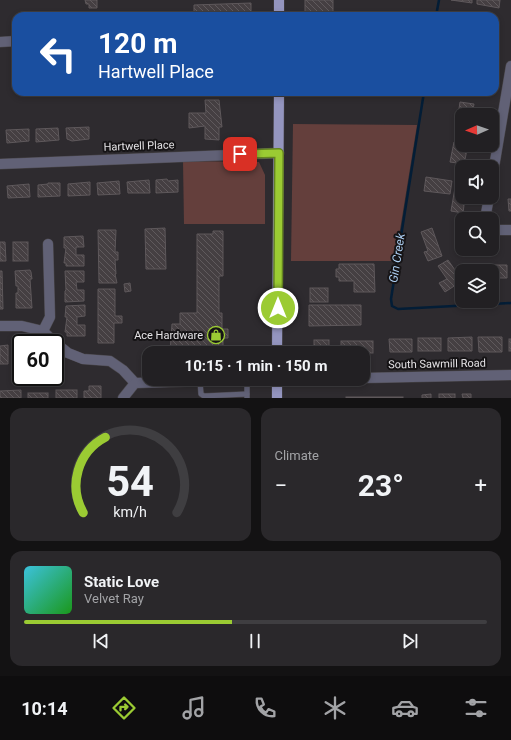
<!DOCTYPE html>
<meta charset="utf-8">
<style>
body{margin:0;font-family:Roboto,sans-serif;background:#2a282b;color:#f1f3f6;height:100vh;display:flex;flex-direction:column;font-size:15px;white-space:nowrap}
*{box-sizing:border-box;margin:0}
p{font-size:13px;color:#a2a3a6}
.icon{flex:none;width:22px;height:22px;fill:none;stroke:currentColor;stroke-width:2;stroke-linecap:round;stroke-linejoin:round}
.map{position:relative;height:398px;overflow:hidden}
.drawer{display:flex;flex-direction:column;gap:10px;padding:10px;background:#131213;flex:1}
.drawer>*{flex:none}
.guide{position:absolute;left:12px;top:12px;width:487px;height:84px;border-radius:12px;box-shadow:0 2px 6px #0003,0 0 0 1px #3f3e41;background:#1a4fa0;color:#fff;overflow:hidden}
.needle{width:26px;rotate:268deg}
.controls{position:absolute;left:455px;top:108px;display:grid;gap:8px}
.controls a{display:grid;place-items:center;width:44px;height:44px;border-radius:8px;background:#222023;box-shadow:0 2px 6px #0003,0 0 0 1px #3f3e41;font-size:20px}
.speed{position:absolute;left:12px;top:334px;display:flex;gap:8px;font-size:20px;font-weight:700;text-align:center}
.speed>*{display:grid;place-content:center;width:52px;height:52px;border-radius:50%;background:#222023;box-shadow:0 2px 6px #0003,0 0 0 1px #3f3e41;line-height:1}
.speed .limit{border:2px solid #111;border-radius:6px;background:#fff;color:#111}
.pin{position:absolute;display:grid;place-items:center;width:34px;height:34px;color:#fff;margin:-17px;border-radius:8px;box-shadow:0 2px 6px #0006}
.me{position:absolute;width:44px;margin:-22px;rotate:0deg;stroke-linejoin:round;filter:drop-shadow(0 0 3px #0008)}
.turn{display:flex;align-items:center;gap:14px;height:84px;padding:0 20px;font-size:18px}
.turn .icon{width:52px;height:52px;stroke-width:2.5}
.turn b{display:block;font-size:28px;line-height:34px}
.big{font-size:30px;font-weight:700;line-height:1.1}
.drawer .widget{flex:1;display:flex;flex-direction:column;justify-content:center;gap:6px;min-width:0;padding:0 14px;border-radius:12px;background:#2a282b}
.drawer .dial{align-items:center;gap:0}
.dial svg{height:104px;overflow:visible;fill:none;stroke:#3f3e41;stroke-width:7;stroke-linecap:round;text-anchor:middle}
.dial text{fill:#f1f3f6;stroke:none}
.song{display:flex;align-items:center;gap:12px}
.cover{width:48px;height:48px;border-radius:6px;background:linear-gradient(135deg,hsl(190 70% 55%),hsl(120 70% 35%))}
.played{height:4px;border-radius:2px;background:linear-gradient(90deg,#9bcb33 45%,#3f3e41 45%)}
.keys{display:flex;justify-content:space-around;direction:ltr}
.heat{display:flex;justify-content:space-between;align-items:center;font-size:22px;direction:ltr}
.drawer .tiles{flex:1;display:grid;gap:10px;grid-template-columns:1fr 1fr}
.widget:last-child{grid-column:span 2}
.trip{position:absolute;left:142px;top:346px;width:228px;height:40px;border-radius:12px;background:#222023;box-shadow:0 2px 6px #0003,0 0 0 1px #3f3e41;font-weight:700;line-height:40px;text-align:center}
.tab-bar{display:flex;height:64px;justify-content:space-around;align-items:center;background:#0e0d0e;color:#a2a3a6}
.tab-bar .icon{width:28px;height:28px}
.tab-bar .active{color:#9bcb33}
.tab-bar b{font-size:18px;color:#f1f3f6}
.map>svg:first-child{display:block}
</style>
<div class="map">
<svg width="511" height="398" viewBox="0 0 511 398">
<defs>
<pattern id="building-back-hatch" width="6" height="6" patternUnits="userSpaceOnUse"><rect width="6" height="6" fill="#453f42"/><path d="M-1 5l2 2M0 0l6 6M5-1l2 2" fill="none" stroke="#605a5d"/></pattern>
</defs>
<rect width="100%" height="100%" fill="#2e2b2f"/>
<g fill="#643f3c">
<path d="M293,124L417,125L395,261H291Z"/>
<path d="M183,161L259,162L265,175V224H184Z"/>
</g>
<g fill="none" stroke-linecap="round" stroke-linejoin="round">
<g stroke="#031d36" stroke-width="2.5">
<path d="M436,16L439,0"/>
<path d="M424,92L391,299L392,306L398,309L511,303"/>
</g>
</g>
<g fill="url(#building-back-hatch)" stroke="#5e585b">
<path d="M85,0H97V8H89V4H86Z"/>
<rect x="305" y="0" width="28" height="16"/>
<path d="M451,0H472V3Z"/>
<path d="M477,0H500L499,8L477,4Z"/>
<path d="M251,3V16H194V5Z"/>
<path d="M205,100H219L222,127H219V140L205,139V126L189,128V113H206Z"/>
<path d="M460,102L474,104L472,115H462V123L457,122Z"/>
<path d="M89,127V139L72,141L67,139L66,128Z"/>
<path d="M58,128L59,140L36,142V129Z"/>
<path d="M29,129V141L7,143L6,130Z"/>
<path d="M454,142L468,145L464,164L450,162Z"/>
<path d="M426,177L452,181L450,194L424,191Z"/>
<path d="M167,179L168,181L178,180V192L156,193V180Z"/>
<path d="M149,180L150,193H128L127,182Z"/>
<path d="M119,181L120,194L98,195L97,183Z"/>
<path d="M90,182V195L68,196V184Z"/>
<path d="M456,182L462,183V197H465L463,213L451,211Z"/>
<path d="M48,183H60V196L38,197V185L48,184Z"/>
<path d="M29,184L30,197L8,198L7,186Z"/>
<path d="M508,199H511V211H509Z"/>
<path d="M165,228L166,269H146L145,229Z"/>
<path d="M432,228L442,256L428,261L424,252L428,251L421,232Z"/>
<path d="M98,230H116L115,252H118V260H115L116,274H115L117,283H99Z"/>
<path d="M213,231H223V276H219V313H222V329H228V338H223V353H170L172,324H180V313H197V234H213Z"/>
<path d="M83,236L84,247H76V255H84V266H66V263H64L66,248H64V237Z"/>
<path d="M0,242H5L6,261H0Z"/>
<rect x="13" y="242" width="15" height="19"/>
<path d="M448,260L457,273L465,268L467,271H462V281L445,292L439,283L447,279L438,266Z"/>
<path d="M339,264H374L375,292H354V281H339V277H336V269H339Z"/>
<path d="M479,265H507V278H496V284H492V271H479Z"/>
<path d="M30,270L31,272L32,279H30L32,308H16V293H18V286H16L15,271Z"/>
<path d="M0,271H2L3,309H0Z"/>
<path d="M65,271H84V282H76L77,290H84V301L65,302V291L66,290Z"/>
<path d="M130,283L131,291L125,292L124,284Z"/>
<rect x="310" y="288" width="18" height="14"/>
<path d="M98,289H115V316H122V323H114V343H98Z"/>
<path d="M85,305V316L77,317V325H85V336H67V332H65L67,317H65L66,306Z"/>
<path d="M309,305H361V325L309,326Z"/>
<path d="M472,337V351H448V338Z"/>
<path d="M478,337H502V352H479Z"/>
<rect x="418" y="338" width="23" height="13"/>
<path d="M389,339H412V352H390Z"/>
<rect x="509" y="339" width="2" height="12"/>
<rect x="314" y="340" width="15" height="13"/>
<rect x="341" y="341" width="32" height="12"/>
<path d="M8,345V364H0V346Z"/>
<path d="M16,347H21V365L14,364Z"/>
<path d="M89,386H101V398H84V391H89Z"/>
<path d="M21,390V398H0V391Z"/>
<rect x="56" y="390" width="21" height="8"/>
<rect x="28" y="393" width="20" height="5"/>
<path d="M431,394V398H422V395Z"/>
<rect x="439" y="394" width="16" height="4"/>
<path d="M462,394H471V398H463Z"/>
<rect x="346" y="397" width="57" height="1"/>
</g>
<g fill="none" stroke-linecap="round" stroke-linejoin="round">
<g stroke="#4b484c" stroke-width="6">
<g id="service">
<path d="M247,380V398"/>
<path d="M200,381L201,394L204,396L247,394"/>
</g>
</g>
<g stroke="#4b484c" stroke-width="11">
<g id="minor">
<path d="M0,42L16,41"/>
<path d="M0,164L279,153"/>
<path d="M492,179L511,66"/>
<path d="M485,219L489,197"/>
<path d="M492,230H511"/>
<path d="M0,326H22L43,331L52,340L68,353L83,359L110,361L123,370L135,383"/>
<path d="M43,331L50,317L48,244"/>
<path d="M123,398L135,383L277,379"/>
</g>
</g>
<g stroke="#4b484c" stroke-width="11">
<g id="tertiary">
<path d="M363,378L511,375"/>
<path d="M277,379H299"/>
</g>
</g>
<g stroke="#4b484c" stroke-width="11">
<g id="primary">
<path d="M279,16V0"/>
<path d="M277,353L279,92"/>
<path d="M277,379V398"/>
</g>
</g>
<use href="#service" stroke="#616176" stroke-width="5"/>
<use href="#minor" stroke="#616176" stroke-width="10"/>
<use href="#tertiary" stroke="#616176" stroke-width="10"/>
<use href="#primary" stroke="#9495bf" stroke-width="10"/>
</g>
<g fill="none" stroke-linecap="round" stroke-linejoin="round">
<g stroke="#658421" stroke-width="10">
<path id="route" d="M240,154L279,153L278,308"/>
</g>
<use href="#route" stroke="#9bcb33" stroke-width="7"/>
</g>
<defs>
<g id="shop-ring" transform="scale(0.9)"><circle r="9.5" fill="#161416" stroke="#9bcb33" stroke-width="1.5"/><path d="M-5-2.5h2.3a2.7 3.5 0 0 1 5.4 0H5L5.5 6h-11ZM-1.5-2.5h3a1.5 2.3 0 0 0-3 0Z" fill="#9bcb33"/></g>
</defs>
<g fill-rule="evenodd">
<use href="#shop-ring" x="216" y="335"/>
</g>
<g text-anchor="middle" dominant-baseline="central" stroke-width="4" stroke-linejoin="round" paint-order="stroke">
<g font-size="11" fill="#e4e2e5" stroke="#161416">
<text transform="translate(139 146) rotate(-2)">Hartwell Place</text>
<text transform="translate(437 364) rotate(-1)">South Sawmill Road</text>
</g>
<g font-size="11" fill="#e4e2e5" stroke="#161416" text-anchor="end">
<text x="203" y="335">Ace Hardware</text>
</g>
<g font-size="12" font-style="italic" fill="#adcff2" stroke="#161416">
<text transform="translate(397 258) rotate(-81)">Gin Creek</text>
</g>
</g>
</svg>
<div class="controls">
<a><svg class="needle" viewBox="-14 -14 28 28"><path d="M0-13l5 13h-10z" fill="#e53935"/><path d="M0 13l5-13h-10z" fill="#a2a3a6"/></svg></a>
<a><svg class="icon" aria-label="sound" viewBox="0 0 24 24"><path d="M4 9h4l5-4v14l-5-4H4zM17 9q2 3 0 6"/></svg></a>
<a><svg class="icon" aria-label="search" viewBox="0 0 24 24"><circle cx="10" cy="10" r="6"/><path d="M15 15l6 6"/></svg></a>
<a><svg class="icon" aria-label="layers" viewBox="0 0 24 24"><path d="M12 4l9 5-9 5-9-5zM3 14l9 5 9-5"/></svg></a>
</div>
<div class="speed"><div class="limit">60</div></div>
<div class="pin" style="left:240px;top:154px;background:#d93025"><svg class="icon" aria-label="arrive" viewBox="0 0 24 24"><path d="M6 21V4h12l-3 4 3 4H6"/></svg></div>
<svg class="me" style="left:278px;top:308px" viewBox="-20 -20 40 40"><circle r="17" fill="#9bcb33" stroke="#fff" stroke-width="3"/><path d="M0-11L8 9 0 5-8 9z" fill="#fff"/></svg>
<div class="trip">10:15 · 1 min · 150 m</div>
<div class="guide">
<div class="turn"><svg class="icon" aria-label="left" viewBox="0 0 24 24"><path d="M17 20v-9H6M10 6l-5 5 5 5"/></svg><div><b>120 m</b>Hartwell Place</div></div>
</div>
</div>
<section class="drawer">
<div class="tiles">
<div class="widget dial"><svg viewBox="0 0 100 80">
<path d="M14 69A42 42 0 1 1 86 69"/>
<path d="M14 69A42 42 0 0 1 31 11" stroke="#9bcb33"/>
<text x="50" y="56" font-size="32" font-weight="700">54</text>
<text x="50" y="72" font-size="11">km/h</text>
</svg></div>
<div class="widget"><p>Climate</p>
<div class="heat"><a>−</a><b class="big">23°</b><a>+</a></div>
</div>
<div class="widget">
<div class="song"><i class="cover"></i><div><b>Static Love</b><p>Velvet Ray</p></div></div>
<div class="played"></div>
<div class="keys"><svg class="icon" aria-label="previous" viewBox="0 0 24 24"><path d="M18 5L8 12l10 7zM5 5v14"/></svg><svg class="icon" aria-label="pause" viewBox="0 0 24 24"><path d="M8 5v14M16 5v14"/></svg><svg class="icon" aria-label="next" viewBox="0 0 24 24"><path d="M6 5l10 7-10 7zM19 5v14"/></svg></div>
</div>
</div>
</section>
<nav class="tab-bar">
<b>10:14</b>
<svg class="icon active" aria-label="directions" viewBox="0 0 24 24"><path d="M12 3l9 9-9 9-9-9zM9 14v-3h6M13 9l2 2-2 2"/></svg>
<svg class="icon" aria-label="music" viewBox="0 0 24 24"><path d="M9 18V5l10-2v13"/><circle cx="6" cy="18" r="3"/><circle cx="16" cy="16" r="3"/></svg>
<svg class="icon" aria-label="phone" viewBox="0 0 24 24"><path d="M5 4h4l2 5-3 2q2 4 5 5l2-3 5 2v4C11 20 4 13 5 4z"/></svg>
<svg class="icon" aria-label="climate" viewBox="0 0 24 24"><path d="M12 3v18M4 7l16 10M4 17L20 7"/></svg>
<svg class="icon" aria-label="car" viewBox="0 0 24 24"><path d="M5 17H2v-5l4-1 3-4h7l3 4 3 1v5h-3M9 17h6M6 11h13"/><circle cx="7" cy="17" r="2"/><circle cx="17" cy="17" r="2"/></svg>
<svg class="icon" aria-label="filters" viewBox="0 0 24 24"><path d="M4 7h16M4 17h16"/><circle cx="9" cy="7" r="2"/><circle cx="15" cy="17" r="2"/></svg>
</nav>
